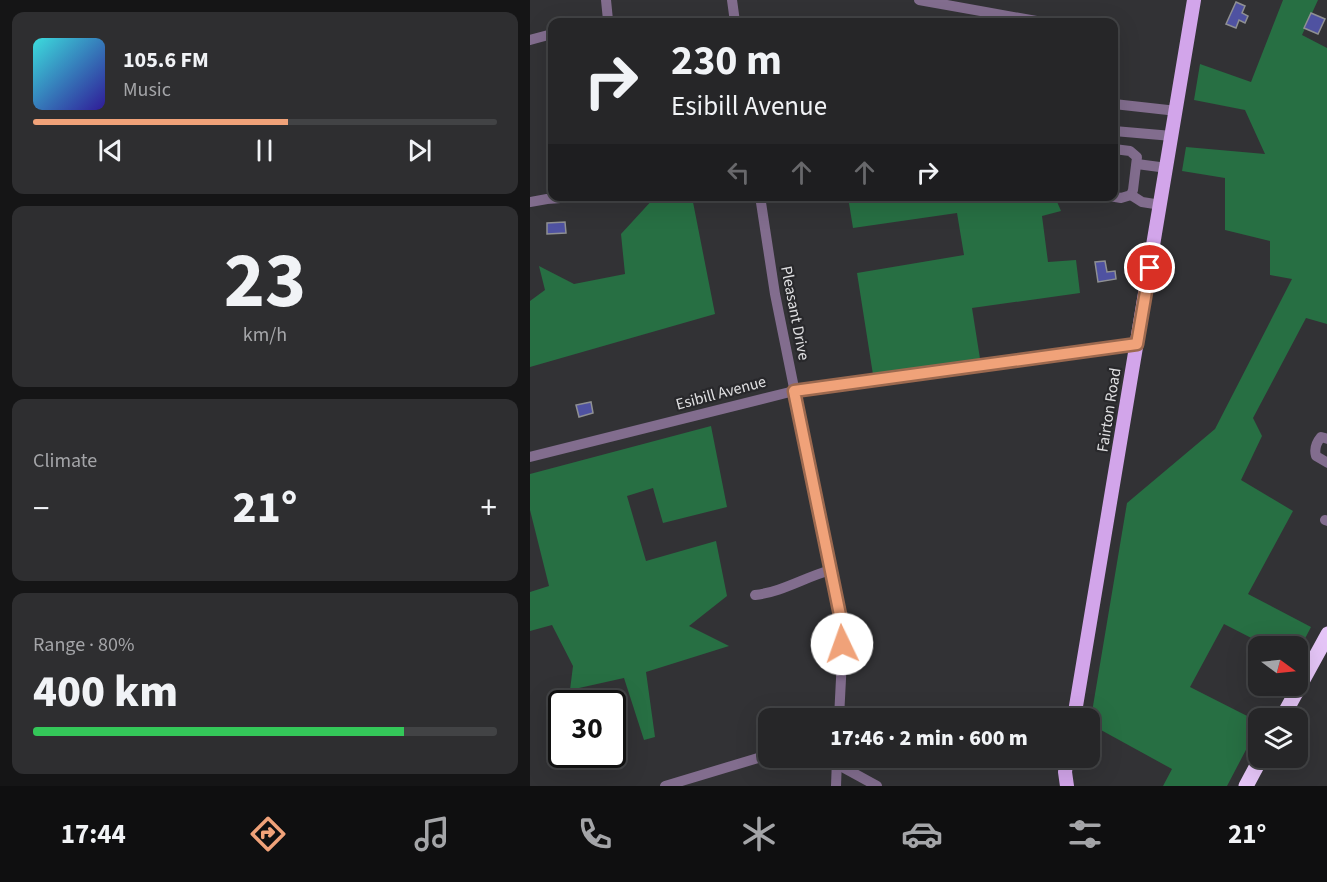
<!DOCTYPE html>
<meta charset="utf-8">
<style>
body{margin:0;font-family:"Source Sans 3",sans-serif;background:#2e2e30;color:#f1f3f6;height:100vh;display:flex;flex-direction:column;font-size:22px;white-space:nowrap}
*{box-sizing:border-box;margin:0}
p{font-size:20px;color:#a4a5a8}
.icon{flex:none;width:33px;height:33px;fill:none;stroke:currentColor;stroke-width:2;stroke-linecap:round;stroke-linejoin:round}
.map{position:relative;flex:1;overflow:hidden}
.panel{display:flex;flex-direction:column;gap:12px;padding:12px;background:#151516;width:530px}
.panel>*{flex:none}
.banner{position:absolute;left:18px;top:18px;width:570px;height:183px;border-radius:12px;box-shadow:0 6px 24px #0002,0 0 0 2px #424345;background:#262628;color:#f1f3f6;overflow:hidden}
.needle{width:39px;rotate:105deg}
.tools{position:absolute;left:718px;top:636px;display:grid;gap:12px}
.tools a{display:grid;place-items:center;width:60px;height:60px;border-radius:12px;background:#262628;box-shadow:0 6px 24px #0002,0 0 0 2px #424345;font-size:30px}
.speed{position:absolute;left:18px;top:690px;display:flex;gap:12px;font-size:30px;font-weight:700;text-align:center}
.speed>*{display:grid;place-content:center;width:78px;height:78px;border-radius:50%;background:#262628;box-shadow:0 6px 24px #0002,0 0 0 2px #424345;line-height:1}
.speed .limit{border:3px solid #111;border-radius:9px;background:#fff;color:#111}
.pin{position:absolute;display:grid;place-items:center;width:51px;height:51px;color:#fff;margin:-26px;border:3px solid #fff;border-radius:50%;box-shadow:0 2px 6px #0007}
.me{position:absolute;width:66px;margin:-33px;rotate:357deg;stroke-linejoin:round;filter:drop-shadow(0 0 4px #0008)}
.turn{display:flex;align-items:center;gap:21px;height:126px;padding:0 24px;font-size:27px}
.turn .icon{width:78px;height:78px;stroke-width:2.5}
.turn b{display:block;font-size:42px;line-height:51px}
.lanes{display:flex;align-items:center;height:57px;padding:0 24px;background:#0003;justify-content:center;gap:30px;direction:ltr}
.lanes .off{opacity:.35}
.big{font-size:45px;font-weight:800;line-height:1.1}
.panel .tile{flex:1;display:flex;flex-direction:column;justify-content:center;gap:9px;min-width:0;padding:0 21px;border-radius:12px;background:#2e2e30}
.panel .dial{align-items:center;gap:0}
.dial b{font-size:78px;line-height:1}
.song{display:flex;align-items:center;gap:18px}
.cover{width:72px;height:72px;border-radius:9px;background:linear-gradient(135deg,hsl(180 70% 55%),hsl(250 70% 35%))}
.played{height:6px;border-radius:3px;background:linear-gradient(90deg,#f0a279 55%,#424345 55%)}
.keys{display:flex;justify-content:space-around;direction:ltr}
.heat{display:flex;justify-content:space-between;align-items:center;font-size:33px;direction:ltr}
.charge{height:9px;border-radius:4px;background:linear-gradient(90deg,#34c759 80%,#424345 0)}
.trip{position:absolute;left:228px;top:708px;width:342px;height:60px;border-radius:12px;background:#262628;box-shadow:0 6px 24px #0002,0 0 0 2px #424345;font-weight:800;line-height:60px;text-align:center}
.menu{display:flex;height:96px;justify-content:space-around;align-items:center;background:#0f0f10;color:#a4a5a8}
.menu .icon{width:42px;height:42px}
.menu .active{color:#f0a279}
.menu b{font-size:27px;color:#f1f3f6}
main{display:flex;flex:1;min-height:0}
.map>svg:first-child{display:block}
</style>
<main>
<section class="panel">
<div class="tile">
<div class="song"><i class="cover"></i><div><b>105.6 FM</b><p>Music</p></div></div>
<div class="played"></div>
<div class="keys"><svg class="icon" aria-label="previous" viewBox="0 0 24 24"><path d="M18 5L8 12l10 7zM5 5v14"/></svg><svg class="icon" aria-label="pause" viewBox="0 0 24 24"><path d="M8 5v14M16 5v14"/></svg><svg class="icon" aria-label="next" viewBox="0 0 24 24"><path d="M6 5l10 7-10 7zM19 5v14"/></svg></div>
</div>
<div class="tile dial"><b>23</b><p>km/h</p></div>
<div class="tile"><p>Climate</p>
<div class="heat"><a>−</a><b class="big">21°</b><a>+</a></div>
</div>
<div class="tile"><p>Range · 80%</p><b class="big">400 km</b><div class="charge"></div></div>
</section>
<div class="map">
<svg width="798" height="786" viewBox="0 0 798 786">
<rect width="100%" height="100%" fill="#323235"/>
<g fill="#276f43">
<path d="M753,0H788L772,35L797,48V324L776,318L723,418L732,436L711,480L763,511L718,594L781,627L768,652V646H737L694,624L660,687L729,722V725L697,786H633L642,769L560,724L597,503L685,429L762,279L740,275V241L695,230V178L652,171L656,147L735,154L715,110L664,100L670,64L721,82Z"/>
<path d="M125,197H162L185,314L0,367V301L15,290L9,266L44,284L95,274L91,234Z"/>
<path d="M318,197H525L531,211L512,216L518,262L546,260L550,293L442,308L451,365L344,381L327,273L434,255L427,213L323,228Z"/>
<path d="M181,426L197,507L133,523L123,488L97,496L116,561L186,541L197,596L159,626L199,646L116,672L125,737L114,740L94,678L40,690L43,666L22,625L0,631V592L19,586L0,510V474Z"/>
</g>
<g fill="#4f52a1" stroke="#8f9093" stroke-width="1.5">
<path d="M706,2L715,6L712,13L718,16L715,23L709,20L706,28L696,24Z"/>
<path d="M781,13L795,19L788,34L774,28Z"/>
<path d="M35,222L36,233L17,234V223Z"/>
<path d="M575,261L577,272L585,271L586,279L568,282L565,262Z"/>
<path d="M61,402L63,413L49,417L46,405Z"/>
</g>
<g fill="none" stroke-linecap="round" stroke-linejoin="round">
<g stroke="#826d8e" stroke-width="10">
<path d="M202,0L205,22"/>
<path d="M389,0L512,22"/>
<path d="M69,22L78,20L76,0"/>
<path d="M0,40L22,34"/>
<path d="M584,104L647,111"/>
<path d="M584,131L642,136"/>
<path d="M584,149L600,151L607,157L603,190L601,195"/>
<path d="M607,164L637,168"/>
<path d="M601,195L612,202L631,205"/>
<path d="M230,196L245,294L310,615L312,659L309,718"/>
<path d="M580,196L591,198L601,195"/>
<path d="M0,202L17,199L57,196"/>
<path d="M798,439L791,437C786,443 784,449 786,456L798,463"/>
<path d="M0,457L264,391L607,344"/>
<path d="M795,520L798,521"/>
<path d="M225,595C252,592 275,577 301,570"/>
<path d="M307,764L347,786"/>
<path d="M135,786L238,755"/>
<path d="M306,786L307,759"/>
</g>
<g stroke="#d2a5ea" stroke-width="14">
<path d="M544,718L664,0"/>
<path d="M537,786L535,772L537,758"/>
</g>
<g stroke="#e5c5f7" stroke-width="15">
<path d="M752,718L798,634"/>
<path d="M716,786L731,758"/>
</g>
</g>
<g fill="none" stroke-linecap="round" stroke-linejoin="round">
<g stroke="#9c694f" stroke-width="15">
<path id="route" d="M312,644L310,615L264,391L607,344L620,268"/>
</g>
<use href="#route" stroke="#f0a279" stroke-width="10"/>
</g>
<g text-anchor="middle" dominant-baseline="central" stroke-width="4.5" stroke-linejoin="round" paint-order="stroke">
<g font-size="16" fill="#e0e0e2" stroke="#28282b">
<text transform="translate(265 313) rotate(79)">Pleasant Drive</text>
<text transform="translate(191 393) rotate(-15)">Esibill Avenue</text>
<text transform="translate(579 410) rotate(-81)">Fairton Road</text>
</g>
</g>
</svg>
<div class="tools">
<a><svg class="needle" viewBox="-14 -14 28 28"><path d="M0-13l5 13h-10z" fill="#e53935"/><path d="M0 13l5-13h-10z" fill="#a4a5a8"/></svg></a>
<a><svg class="icon" aria-label="layers" viewBox="0 0 24 24"><path d="M12 4l9 5-9 5-9-5zM3 14l9 5 9-5"/></svg></a>
</div>
<div class="speed"><div class="limit">30</div></div>
<div class="pin" style="left:620px;top:268px;background:#d93025"><svg class="icon" aria-label="arrive" viewBox="0 0 24 24"><path d="M6 21V4h12l-3 4 3 4H6"/></svg></div>
<svg class="me" style="left:312px;top:644px" viewBox="-20 -20 40 40"><circle r="19" fill="#fff"/><path d="M0-13L10 11 0 6-10 11z" fill="#f0a279"/></svg>
<div class="trip">17:46 · 2 min · 600 m</div>
<div class="banner">
<div class="turn"><svg class="icon" aria-label="right" viewBox="0 0 24 24"><path d="M7 20v-9h11M14 6l5 5-5 5"/></svg><div><b>230 m</b>Esibill Avenue</div></div>
<div class="lanes"><svg class="icon off" aria-label="left" viewBox="0 0 24 24"><path d="M17 20v-9H6M10 6l-5 5 5 5"/></svg><svg class="icon off" aria-label="ahead" viewBox="0 0 24 24"><path d="M12 20V5M6 11l6-6 6 6"/></svg><svg class="icon off" aria-label="ahead" viewBox="0 0 24 24"><path d="M12 20V5M6 11l6-6 6 6"/></svg><svg class="icon" aria-label="right" viewBox="0 0 24 24"><path d="M7 20v-9h11M14 6l5 5-5 5"/></svg></div>
</div>
</div>
</main>
<nav class="menu">
<b>17:44</b>
<svg class="icon active" aria-label="directions" viewBox="0 0 24 24"><path d="M12 3l9 9-9 9-9-9zM9 14v-3h6M13 9l2 2-2 2"/></svg>
<svg class="icon" aria-label="music" viewBox="0 0 24 24"><path d="M9 18V5l10-2v13"/><circle cx="6" cy="18" r="3"/><circle cx="16" cy="16" r="3"/></svg>
<svg class="icon" aria-label="phone" viewBox="0 0 24 24"><path d="M5 4h4l2 5-3 2q2 4 5 5l2-3 5 2v4C11 20 4 13 5 4z"/></svg>
<svg class="icon" aria-label="climate" viewBox="0 0 24 24"><path d="M12 3v18M4 7l16 10M4 17L20 7"/></svg>
<svg class="icon" aria-label="car" viewBox="0 0 24 24"><path d="M5 17H2v-5l4-1 3-4h7l3 4 3 1v5h-3M9 17h6M6 11h13"/><circle cx="7" cy="17" r="2"/><circle cx="17" cy="17" r="2"/></svg>
<svg class="icon" aria-label="filters" viewBox="0 0 24 24"><path d="M4 7h16M4 17h16"/><circle cx="9" cy="7" r="2"/><circle cx="15" cy="17" r="2"/></svg>
<b>21°</b>
</nav>
